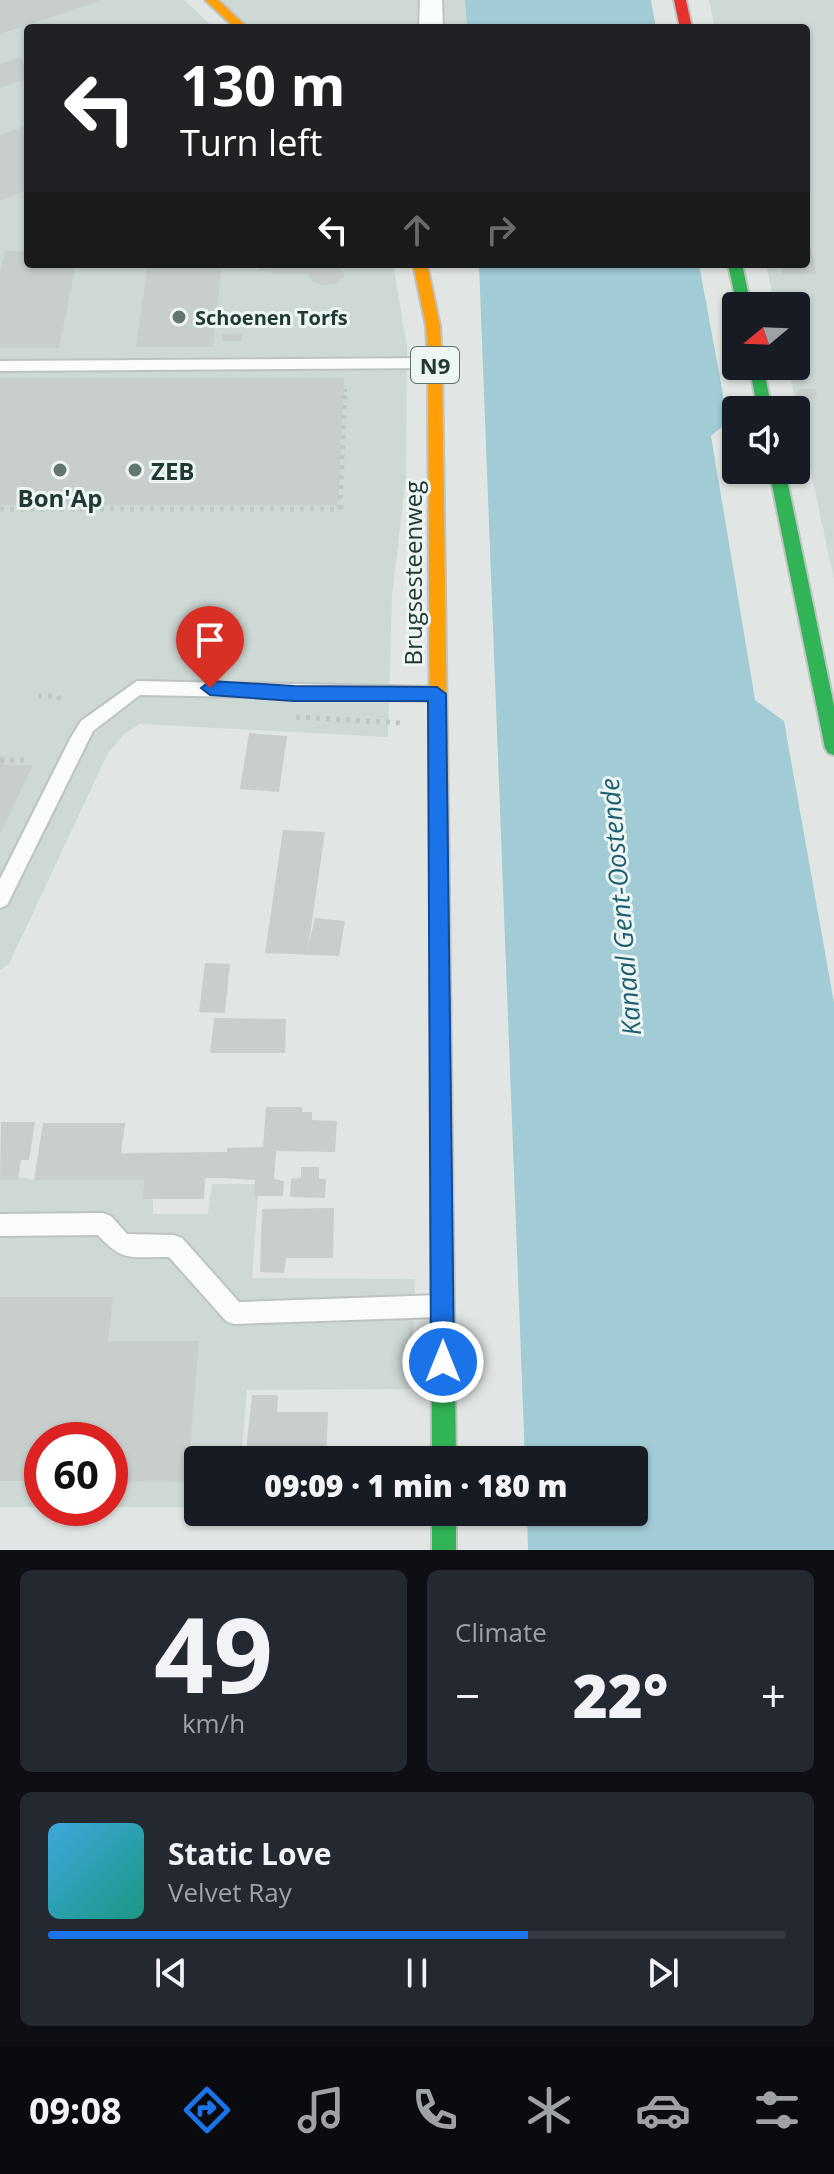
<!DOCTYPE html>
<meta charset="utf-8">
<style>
body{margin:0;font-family:"Open Sans",sans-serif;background:#242831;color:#f1f3f6;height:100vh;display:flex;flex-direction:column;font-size:30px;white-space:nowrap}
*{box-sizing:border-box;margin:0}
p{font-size:26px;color:#9ea1a6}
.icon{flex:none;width:44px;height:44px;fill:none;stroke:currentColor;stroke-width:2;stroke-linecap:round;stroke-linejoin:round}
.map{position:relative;height:1550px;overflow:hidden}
.side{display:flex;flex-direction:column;gap:20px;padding:20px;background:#0d0f14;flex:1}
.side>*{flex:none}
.hud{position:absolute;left:24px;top:24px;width:786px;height:244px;border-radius:8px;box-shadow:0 2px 6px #0004;background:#202124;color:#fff;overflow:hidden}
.needle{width:52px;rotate:251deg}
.buttons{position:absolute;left:722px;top:292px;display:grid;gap:16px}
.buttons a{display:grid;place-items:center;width:88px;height:88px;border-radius:8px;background:#171b24;box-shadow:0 2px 6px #0004;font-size:40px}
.speed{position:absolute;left:24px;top:1422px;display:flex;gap:16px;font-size:40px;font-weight:700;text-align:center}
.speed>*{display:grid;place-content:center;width:104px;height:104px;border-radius:50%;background:#171b24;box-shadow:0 2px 6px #0004;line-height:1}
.speed .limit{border:12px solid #d22;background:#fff;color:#111}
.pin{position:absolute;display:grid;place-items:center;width:68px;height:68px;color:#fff;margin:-82px -34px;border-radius:50% 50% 50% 0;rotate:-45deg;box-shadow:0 0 8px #0007}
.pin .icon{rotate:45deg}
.me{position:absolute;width:88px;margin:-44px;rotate:0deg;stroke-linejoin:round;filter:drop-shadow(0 0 6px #0008)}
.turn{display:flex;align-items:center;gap:28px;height:168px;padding:0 24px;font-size:36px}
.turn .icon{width:104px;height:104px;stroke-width:2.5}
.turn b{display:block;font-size:56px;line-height:68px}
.lanes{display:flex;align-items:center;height:76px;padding:0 24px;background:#0003;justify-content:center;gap:40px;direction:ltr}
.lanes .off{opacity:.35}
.big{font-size:60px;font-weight:800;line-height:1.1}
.side .widget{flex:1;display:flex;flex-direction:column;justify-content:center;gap:12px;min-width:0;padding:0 28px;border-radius:12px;background:#242831}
.side .dial{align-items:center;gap:0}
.dial b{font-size:104px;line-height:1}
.song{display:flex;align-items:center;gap:24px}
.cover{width:96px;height:96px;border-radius:12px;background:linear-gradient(135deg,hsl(200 70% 55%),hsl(170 70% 35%))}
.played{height:8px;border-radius:4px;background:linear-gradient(90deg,#1a73e8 65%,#363941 65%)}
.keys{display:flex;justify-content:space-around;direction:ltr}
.heat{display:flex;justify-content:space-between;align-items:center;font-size:44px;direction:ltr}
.side .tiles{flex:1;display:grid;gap:20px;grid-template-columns:1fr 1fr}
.widget:last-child{grid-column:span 2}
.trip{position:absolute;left:184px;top:1446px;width:464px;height:80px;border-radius:8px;background:#171b24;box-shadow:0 2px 6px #0004;font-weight:800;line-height:80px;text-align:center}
.menu{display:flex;height:128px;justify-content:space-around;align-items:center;background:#090b0e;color:#9ea1a6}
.menu .icon{width:56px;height:56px}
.menu .current{color:#1a73e8}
.menu b{font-size:36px;color:#f1f3f6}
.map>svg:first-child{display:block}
</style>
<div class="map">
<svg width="834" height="1550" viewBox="0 0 834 1550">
<rect width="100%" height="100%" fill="#e1e6e4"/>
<g fill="#ced8d4">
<path d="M0,0H184L214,28H28V264H393L407,346L406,476L392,596L388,737L140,724L125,733L108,753L9,964L0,970Z"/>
<path d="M214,0H465L467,28H242Z"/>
<path d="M709,0H834V579L788,366H796V306H775L766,264H806V28H715Z"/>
<path d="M18,1177L35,1180H144L142,1198L153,1199V1214H208L212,1184H255L254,1196H258L252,1278L415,1279L411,1389L247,1390L241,1460H198V1507H110V1440H42V1507H0V1180H17Z"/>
</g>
<g fill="#a1cbd5">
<path d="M465,0H651L656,28H467Z"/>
<path d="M479,264H699L728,422L711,436L755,700L784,721L834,1003V1550H528L527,1512H634V1460H525Z"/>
</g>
<g fill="#c8cecc">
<path d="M0,0H100V1L0,34Z"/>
<path d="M19,57L28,68V78L0,88V64Z"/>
<path d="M28,125V190L0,201V135Z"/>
<path d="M806,248H811L817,274H782L780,264H806Z"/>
<path d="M5,251H28V264H76L59,348H0V274Z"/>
<path d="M148,264H222L213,347H136Z"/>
<path d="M260,264H339L345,275L335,284L322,285L313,282L308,274H271L272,271H259Z"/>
<path d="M242,333V341H222V334Z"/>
<path d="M0,378H344L338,505H0Z"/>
<path d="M800,389H815L817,396L812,399H798L796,392Z"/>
<path d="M249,733L287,736L279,792L240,789Z"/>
<path d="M0,756H6L4,765H33L0,834Z"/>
<path d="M283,830L325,832L308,948L315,918L345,921L339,956L265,953Z"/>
<path d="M205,963L230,964L225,1013L199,1012Z"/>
<path d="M214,1018L286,1019L285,1053H210Z"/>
<path d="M266,1107H302V1112H312V1120L337,1121L335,1152L276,1151L274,1179L284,1181L283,1196H254L255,1180L224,1178H205L204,1199H142L144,1180H34L43,1123H125L121,1153L227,1152V1148L263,1147Z"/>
<path d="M1,1122H35L29,1160H21L18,1180H0Z"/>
<path d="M301,1167H319V1179H326L325,1198L290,1197L291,1179L301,1178Z"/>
<path d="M334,1208L333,1258H286L284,1273L260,1272L262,1209Z"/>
<path d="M0,1297H113L108,1341H199L187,1482L110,1481V1440H42V1481H0Z"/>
<path d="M252,1395H278L277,1412H328L326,1460H245Z"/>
</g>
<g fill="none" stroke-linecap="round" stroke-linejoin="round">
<g stroke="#bec3c1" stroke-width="4">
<g id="lane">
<path d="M435,358L442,363L435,368L0,371V361Z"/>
<path d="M137,681L437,687L443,689L446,694L443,699L437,701L140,695L93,731L7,905L0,908V879L70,739L81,721Z"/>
<path d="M103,1213L111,1216L127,1234L174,1235L182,1238L239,1302L440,1295L448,1298L451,1306L448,1314L440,1317L234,1324L226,1321L169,1257C132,1256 124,1264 98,1235L0,1236V1214Z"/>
</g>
</g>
<g stroke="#bec3c1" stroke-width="4">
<path id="street" d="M420,0H442L443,28H419Z"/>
</g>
<g stroke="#bdc4c2" stroke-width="4">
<g id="fast">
<path d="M728,264H742L751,306H737Z"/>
<path d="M749,366H763L772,410H758Z"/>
<path d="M769,470H785L834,706V755L828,753L825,748Z"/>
<path d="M442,1219L450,1222L453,1230L456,1460H432L431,1230L434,1222Z"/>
<rect x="432" y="1512" width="24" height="38"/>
</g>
</g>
<g stroke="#bdc4c2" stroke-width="4">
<g id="slow">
<path d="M205,0H218L248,28H235Z"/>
<path d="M413,264H427L440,326L442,363L448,808L445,814L439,816L433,814L430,808L428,363L426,326Z"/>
</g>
</g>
<g stroke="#bdc4c2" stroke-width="4">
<g id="jam">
<path d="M674,0H686L692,28H680Z"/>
<path d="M439,800L445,802L448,808L453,1230L450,1238L442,1241L434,1238L431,1230L430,808L433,802Z"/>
</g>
</g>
<path stroke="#bfc7c5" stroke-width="4" stroke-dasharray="3 4" stroke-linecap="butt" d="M345,392V385"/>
<g stroke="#bfc7c5" stroke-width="5" stroke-dasharray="4 6" stroke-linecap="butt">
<path d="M0,509H340L345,390"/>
<path d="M38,696H58L61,703"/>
<path d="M296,717L402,723"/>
<path d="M0,760H27"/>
</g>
<use href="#lane" fill="#fafbfb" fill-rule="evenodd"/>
<use href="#street" fill="#fafbfb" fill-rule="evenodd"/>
<use href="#fast" fill="#30b455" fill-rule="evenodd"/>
<use href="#slow" fill="#ff9f0a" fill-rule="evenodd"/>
<use href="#jam" fill="#e5322d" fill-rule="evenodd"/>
</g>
<path fill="#1a73e8" stroke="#114b97" stroke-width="2" d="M210,681L294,686L437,687L446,694L454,1362L451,1370L443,1373L435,1370L431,1362L428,701H294L210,695L201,688Z"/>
<g fill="#647672" stroke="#eef6f3" stroke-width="3">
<circle cx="179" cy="317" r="8"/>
<circle cx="60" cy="470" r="8"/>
<circle cx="135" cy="470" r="8"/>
</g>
<g text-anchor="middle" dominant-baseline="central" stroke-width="6" stroke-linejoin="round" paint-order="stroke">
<g font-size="20" font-weight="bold" fill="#203934" stroke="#eef6f3" text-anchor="start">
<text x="195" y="317">Schoenen Torfs</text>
</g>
<rect fill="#eef6f3" stroke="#5e726d" stroke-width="2" x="411" y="347" width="48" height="36" rx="6"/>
<g font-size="22" font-weight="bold" fill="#203934">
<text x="435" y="365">N9</text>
</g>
<g font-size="24" font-weight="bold" fill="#203934" stroke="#eef6f3" text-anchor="start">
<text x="151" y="470">ZEB</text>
<text x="60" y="497" text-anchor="middle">Bon'Ap</text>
</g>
<g font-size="24" fill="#203934" stroke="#eef6f3">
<text transform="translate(412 573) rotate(-90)">Brugsesteenweg</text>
</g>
<g font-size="26" font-style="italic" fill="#1c5f72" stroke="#eef6f3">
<text transform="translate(620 907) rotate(-95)">Kanaal Gent-Oostende</text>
</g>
</g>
</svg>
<div class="buttons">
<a><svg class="needle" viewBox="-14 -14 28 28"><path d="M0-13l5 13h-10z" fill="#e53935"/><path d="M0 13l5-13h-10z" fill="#9ea1a6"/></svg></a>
<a><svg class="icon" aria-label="sound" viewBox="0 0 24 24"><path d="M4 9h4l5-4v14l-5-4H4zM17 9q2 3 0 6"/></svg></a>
</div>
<div class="speed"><div class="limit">60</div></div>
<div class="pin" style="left:210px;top:688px;background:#d93025"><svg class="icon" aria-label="arrive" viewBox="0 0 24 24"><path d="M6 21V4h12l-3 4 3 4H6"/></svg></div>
<svg class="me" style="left:443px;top:1362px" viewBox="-20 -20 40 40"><circle r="17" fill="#1a73e8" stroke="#fff" stroke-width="3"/><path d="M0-11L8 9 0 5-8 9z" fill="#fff"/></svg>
<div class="trip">09:09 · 1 min · 180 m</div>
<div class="hud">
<div class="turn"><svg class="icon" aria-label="left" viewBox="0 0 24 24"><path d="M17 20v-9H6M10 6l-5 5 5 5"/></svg><div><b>130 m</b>Turn left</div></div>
<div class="lanes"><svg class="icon" aria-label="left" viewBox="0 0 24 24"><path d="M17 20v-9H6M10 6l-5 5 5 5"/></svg><svg class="icon off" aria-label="ahead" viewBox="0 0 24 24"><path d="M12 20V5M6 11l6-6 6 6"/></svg><svg class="icon off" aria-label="right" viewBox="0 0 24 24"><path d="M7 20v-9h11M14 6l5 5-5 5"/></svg></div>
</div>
</div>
<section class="side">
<div class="tiles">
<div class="widget dial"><b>49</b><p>km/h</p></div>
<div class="widget"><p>Climate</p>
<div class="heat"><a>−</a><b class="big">22°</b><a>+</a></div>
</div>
<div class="widget">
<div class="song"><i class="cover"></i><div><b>Static Love</b><p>Velvet Ray</p></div></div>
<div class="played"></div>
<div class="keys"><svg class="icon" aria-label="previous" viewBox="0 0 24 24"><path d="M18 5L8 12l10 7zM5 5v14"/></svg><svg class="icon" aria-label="pause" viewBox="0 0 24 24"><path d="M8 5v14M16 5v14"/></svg><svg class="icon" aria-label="next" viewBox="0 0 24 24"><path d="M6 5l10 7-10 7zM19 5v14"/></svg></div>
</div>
</div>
</section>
<nav class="menu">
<b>09:08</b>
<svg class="icon current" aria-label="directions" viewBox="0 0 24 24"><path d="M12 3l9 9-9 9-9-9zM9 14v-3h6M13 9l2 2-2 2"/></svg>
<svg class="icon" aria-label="music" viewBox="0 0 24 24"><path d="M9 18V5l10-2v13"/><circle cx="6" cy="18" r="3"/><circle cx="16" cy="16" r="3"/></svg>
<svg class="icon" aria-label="phone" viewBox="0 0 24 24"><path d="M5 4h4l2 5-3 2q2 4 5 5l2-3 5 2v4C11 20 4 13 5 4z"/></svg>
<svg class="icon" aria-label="climate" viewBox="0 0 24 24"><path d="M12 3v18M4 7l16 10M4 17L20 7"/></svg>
<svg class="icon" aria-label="car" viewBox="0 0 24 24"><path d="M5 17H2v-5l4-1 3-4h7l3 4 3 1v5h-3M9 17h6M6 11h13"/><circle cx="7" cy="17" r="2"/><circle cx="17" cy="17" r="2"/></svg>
<svg class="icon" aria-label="filters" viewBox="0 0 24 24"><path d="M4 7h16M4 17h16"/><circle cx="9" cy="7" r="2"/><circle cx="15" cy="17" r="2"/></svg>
</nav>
